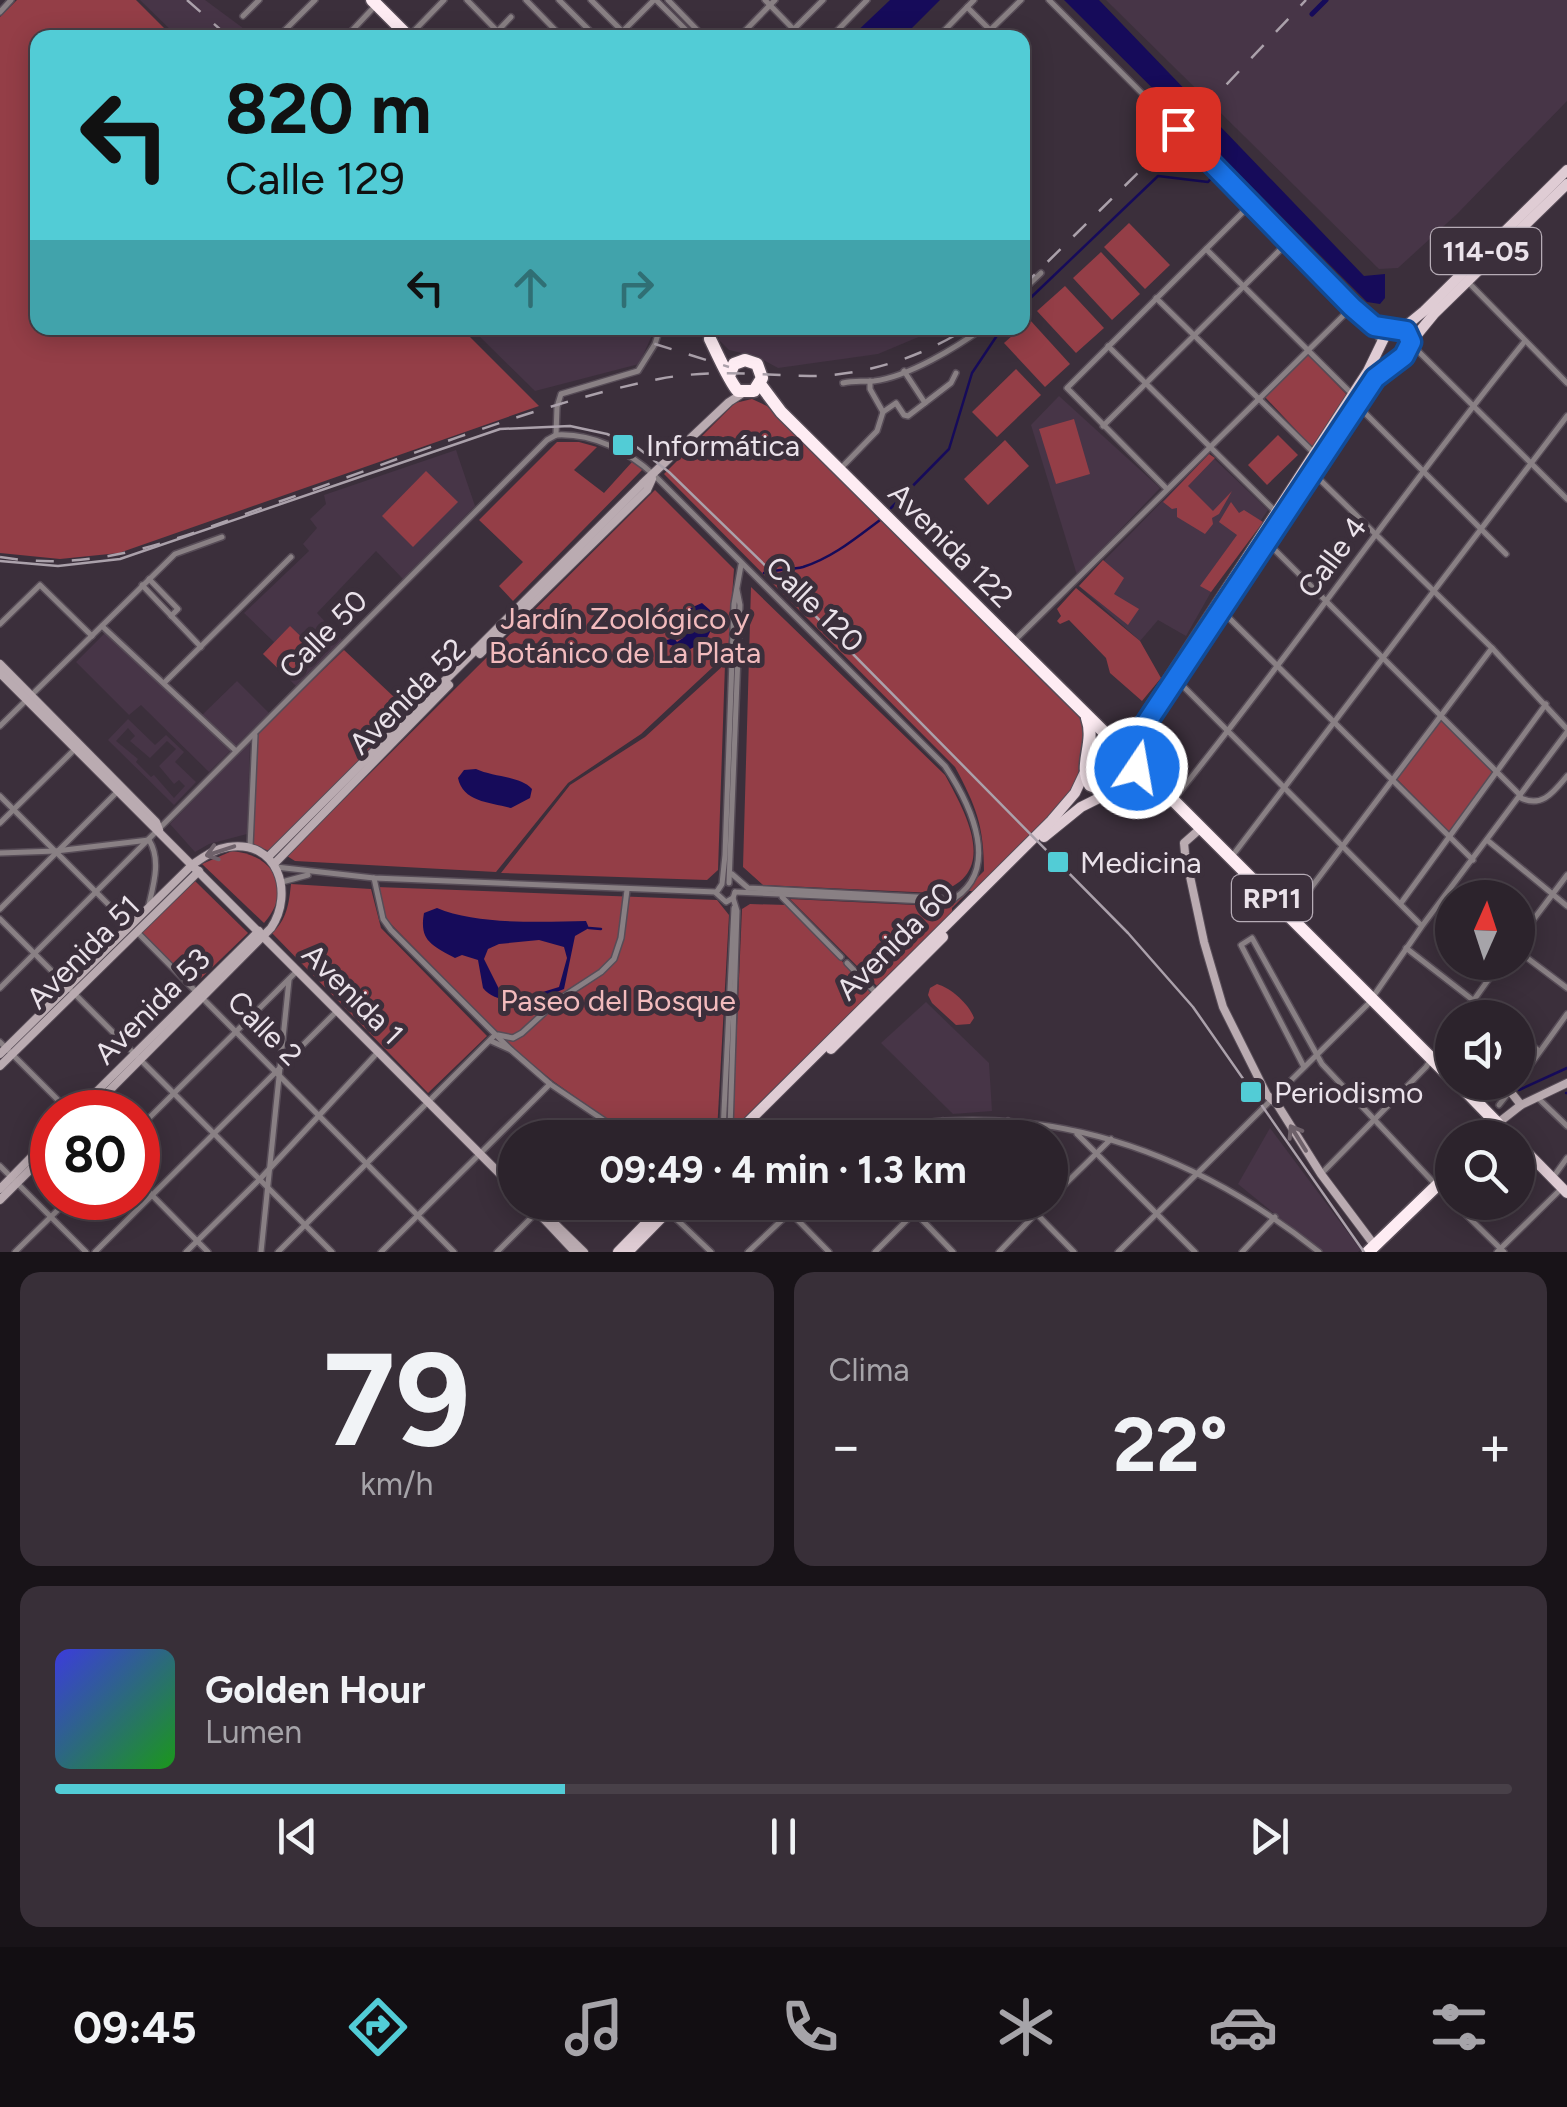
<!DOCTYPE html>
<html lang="es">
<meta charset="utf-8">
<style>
body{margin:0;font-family:Figtree,sans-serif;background:#382f38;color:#f1f3f6;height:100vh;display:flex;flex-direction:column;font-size:38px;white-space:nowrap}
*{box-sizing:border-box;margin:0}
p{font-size:32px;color:#a6a4a9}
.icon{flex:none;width:55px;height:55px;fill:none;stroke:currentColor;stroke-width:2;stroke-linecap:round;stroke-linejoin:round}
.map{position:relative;height:1252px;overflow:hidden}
.panel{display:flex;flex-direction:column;gap:20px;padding:20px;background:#181318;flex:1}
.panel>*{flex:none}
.guide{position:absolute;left:30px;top:30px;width:1000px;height:305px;border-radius:20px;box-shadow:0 5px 25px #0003,0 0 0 2px #484048;background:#52ccd6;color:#111;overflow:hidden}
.needle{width:65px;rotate:3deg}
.buttons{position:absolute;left:1435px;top:880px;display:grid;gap:20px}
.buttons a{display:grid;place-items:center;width:100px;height:100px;border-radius:50%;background:#2c232c;box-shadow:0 5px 25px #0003,0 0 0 2px #484048;font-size:50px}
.speed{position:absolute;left:30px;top:1090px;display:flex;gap:20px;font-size:50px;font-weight:700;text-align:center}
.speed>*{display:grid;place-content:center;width:130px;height:130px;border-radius:50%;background:#2c232c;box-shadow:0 5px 25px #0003,0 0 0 2px #484048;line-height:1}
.speed .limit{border:15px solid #d22;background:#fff;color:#111}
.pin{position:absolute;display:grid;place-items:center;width:85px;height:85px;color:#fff;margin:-42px;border-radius:20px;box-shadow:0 5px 15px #0006}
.me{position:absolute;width:110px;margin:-55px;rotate:12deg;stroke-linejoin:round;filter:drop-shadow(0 0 8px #0008)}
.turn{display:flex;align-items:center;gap:35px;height:210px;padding:0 30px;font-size:45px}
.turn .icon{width:130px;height:130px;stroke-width:2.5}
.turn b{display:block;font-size:70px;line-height:85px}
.lanes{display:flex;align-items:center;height:95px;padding:0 30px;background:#0003;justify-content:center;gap:50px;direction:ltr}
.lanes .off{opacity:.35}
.big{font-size:75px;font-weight:700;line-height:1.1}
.panel .widget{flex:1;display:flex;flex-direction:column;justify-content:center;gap:15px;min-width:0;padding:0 35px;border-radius:20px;background:#382f38}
.panel .dial{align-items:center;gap:0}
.dial b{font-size:130px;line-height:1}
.song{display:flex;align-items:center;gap:30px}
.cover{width:120px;height:120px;border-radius:15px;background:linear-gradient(135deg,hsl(240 70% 55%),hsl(120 70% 35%))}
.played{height:10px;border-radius:5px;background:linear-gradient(90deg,#52ccd6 35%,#484048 35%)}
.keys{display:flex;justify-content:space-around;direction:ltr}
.heat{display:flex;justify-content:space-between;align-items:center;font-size:55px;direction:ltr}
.panel .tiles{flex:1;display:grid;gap:20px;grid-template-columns:1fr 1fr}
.widget:last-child{grid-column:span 2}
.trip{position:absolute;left:498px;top:1120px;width:570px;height:100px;border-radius:50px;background:#2c232c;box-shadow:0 5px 25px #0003,0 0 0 2px #484048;font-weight:700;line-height:100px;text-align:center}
.dock{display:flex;height:160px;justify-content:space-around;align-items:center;background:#120e12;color:#a6a4a9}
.dock .icon{width:70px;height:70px}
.dock .selected{color:#52ccd6}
.dock b{font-size:45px;color:#f1f3f6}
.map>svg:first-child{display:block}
</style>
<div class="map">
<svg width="1567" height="1252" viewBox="0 0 1567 1252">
<rect width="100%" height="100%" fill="#3b2f3b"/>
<g fill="#473547" fill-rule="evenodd">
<path d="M140,0H205L255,37H178Z"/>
<path d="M1106,0H1567V101L1457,214L1398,268L1379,269Z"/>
<path d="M471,328H648L654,331L639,364L535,391Z"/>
<path d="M727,328H940L878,354L778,368L758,357L729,350L718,339Z"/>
<path d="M1059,396L1160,488L1077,575L1031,425Z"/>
<path d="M456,450L475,506L403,579L376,551L317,613L343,641L296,686L263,654L274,642L244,613L309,551L303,544L317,528L310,519L326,504L324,495Z"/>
<path d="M1209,454L1268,510L1211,592L1186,636L1158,620L1140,641L1079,586Z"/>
<path d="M109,629L199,718L237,681L269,713L209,772L141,705L129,715L76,662Z"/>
<path d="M128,719L155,745L166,735L184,752L175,762L196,782L174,805L108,740ZM128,728L135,736L130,741L150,758L167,741L176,749L159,766L174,784L179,780L185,786L174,798L154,775L151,777L136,762L138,759L116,741Z"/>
<path d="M250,742L247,834L209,844L195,852L170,824Z"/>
<path d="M926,1002L989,1063L992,1111L953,1114L881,1043Z"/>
<path d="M1270,1128L1361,1250L1358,1252H1321L1238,1184Z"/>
</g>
<g fill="#943e47">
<path d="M17,0H136L173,37L38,38V328H461L539,406L119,553L60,559L0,553V17Z"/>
<path d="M1129,223L1170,265L1145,289L1104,247Z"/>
<path d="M1101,252L1140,294L1112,320L1073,278Z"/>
<path d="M1065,286L1104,328L1076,353L1037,311Z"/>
<path d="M1030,320L1070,364L1045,387L1004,343Z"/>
<path d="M1307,354L1348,396L1313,448L1264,396Z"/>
<path d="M1016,369L1041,395L997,437L972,412Z"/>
<path d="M752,399L767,406L1081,719L1089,733L1078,780L1071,793L976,891H969L952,908V913L877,986L790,899L937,906L954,901L984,871C984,826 976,806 955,767L664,474L735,403Z"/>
<path d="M1074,419L1090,474L1056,484L1039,429Z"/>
<path d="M1278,435L1298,455L1267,485L1248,465Z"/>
<path d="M1005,440L1029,466L988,505L964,479Z"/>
<path d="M557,442H579L597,447L574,470L604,493L632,462L643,469L513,601L499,586L523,562L479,520Z"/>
<path d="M1209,454L1215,458L1188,486L1213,511L1232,491L1219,514L1212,518L1213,524L1205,534L1177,517V508L1172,509L1163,502Z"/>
<path d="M426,471L458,502L413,547L382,516Z"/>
<path d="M655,490L734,569L728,653L641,734L568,783L496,872L295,861L287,856Z"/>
<path d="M1231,502L1239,513L1244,510L1263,522L1211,592L1200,586L1237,535L1219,522Z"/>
<path d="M1103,560L1124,578L1114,594L1139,609L1128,625L1079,586Z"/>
<path d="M751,587L945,775C967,815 1001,876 935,893L763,885L743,867Z"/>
<path d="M1076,588L1140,641L1161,678L1142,701L1110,673L1106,658L1069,620L1060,624L1057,621L1061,616L1057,609Z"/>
<path d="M290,626L318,653L290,680L263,654Z"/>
<path d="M344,650L410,712L272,852L253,845L257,733Z"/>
<path d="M725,664L718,870L707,880L501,873L570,785L645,737Z"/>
<path d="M1441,721L1495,772L1451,834L1397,779Z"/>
<path d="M1114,742L1132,756L1131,779L1105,789L1092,781L1090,768L1094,752Z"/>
<path d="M232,851C274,855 294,889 264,923L202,864Z"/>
<path d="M195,881L248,933L194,985L141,933Z"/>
<path d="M291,884L371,889L381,928L487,1036L428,1093L272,933C287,920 289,903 291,884Z"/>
<path d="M377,887L717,900L729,915L717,1132L710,1137H639L615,1125L553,1081L516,1051L385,918Z"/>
<path d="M750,904L787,905L872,992L739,1123L733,1118L742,909Z"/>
<path d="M937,984C951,988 969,1004 974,1018L970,1024L956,1025L932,1003L928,995L930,988Z"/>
</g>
<g fill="#160b5a" fill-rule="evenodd">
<path d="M890,0H940L903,37H851Z"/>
<path d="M1064,0H1099L1364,276L1385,274V298L1380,304L1367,302Z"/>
<path d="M702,603L711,611L713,626L705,642L688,650L667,644V640L674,638L677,642L683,638L679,633L666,636C668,618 687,609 702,603Z"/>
<path d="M476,769C493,777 520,776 532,789L530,798L511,808C489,802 463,802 458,778L464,770Z"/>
<path d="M437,908C476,925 543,922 586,921L589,928L575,936L564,989C543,998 499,1009 483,988L478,960L462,955L455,958C432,945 419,941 424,913ZM539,940L564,947L567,958L559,987L533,995L500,991L484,959L488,949L499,944Z"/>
</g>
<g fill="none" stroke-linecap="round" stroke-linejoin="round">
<g stroke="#160b5a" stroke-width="2.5">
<path d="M1022,306L1158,176L1208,182L1216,172"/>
<path d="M891,508L949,449L972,373L1002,328"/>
<path d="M764,573C777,569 791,570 803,567C832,558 856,538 880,520"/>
<path d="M589,928L601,929"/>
<path d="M1519,1090L1567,1068"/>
<path d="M1566,1093H1567"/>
</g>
<path stroke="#160b5a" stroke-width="5" d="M1312,14L1326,0"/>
<g stroke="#574c57" stroke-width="8">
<g id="street">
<path d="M467,0L504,38"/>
<path d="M526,0L563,38"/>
<path d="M559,0L597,38"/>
<path d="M591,0L622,31"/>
<path d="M656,0L694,38"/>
<path d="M668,0L705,38"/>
<path d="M765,0L802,38"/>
<path d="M1049,0L1374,326L1379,339"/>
<path d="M967,7L990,30"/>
<path d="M0,12L11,0"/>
<path d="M243,16L259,0"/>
<path d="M411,34L444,0"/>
<path d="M277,38L315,0"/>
<path d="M345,38L375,6"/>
<path d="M491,38L511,17"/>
<path d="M616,38L654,0"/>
<path d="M738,38L775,0"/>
<path d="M785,38L823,0"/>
<path d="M830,38L867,0"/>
<path d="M937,38L974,0"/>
<path d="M982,38L1021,0"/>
<path d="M1206,249L1352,394"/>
<path d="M1468,282L1567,383"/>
<path d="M1022,291L1041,273"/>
<path d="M1156,298L1315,454"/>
<path d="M1374,326L1395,329"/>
<path d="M712,337L721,328"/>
<path d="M1411,344L1567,499"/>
<path d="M1108,346L1276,512"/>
<path d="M904,371L925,403"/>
<path d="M870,381V389L883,412"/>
<path d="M843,383C855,380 863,382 874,381C908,377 957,347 983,328"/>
<path d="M1359,407L1506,554"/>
<path d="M1103,426L1288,242"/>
<path d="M556,435C593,433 628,451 654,475L945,766C971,805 1004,873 948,902L735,892"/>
<path d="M556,435L557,407L561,394L638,371L655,344L660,328"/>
<path d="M842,467L877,431L883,412L896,403L904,415L908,416L951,383L956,373"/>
<path d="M1312,472L1492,648L1567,729"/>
<path d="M1167,489L1067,388L1251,204"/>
<path d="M1268,543L1520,795"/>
<path d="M149,579L178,609L171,616"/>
<path d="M142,585L201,647"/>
<path d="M1223,612L1473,860"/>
<path d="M0,624L40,585L92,636"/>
<path d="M102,626L236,751"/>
<path d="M1013,642L1352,307"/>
<path d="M1176,679L1421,925"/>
<path d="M165,682L291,557"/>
<path d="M0,726L175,554L222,537"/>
<path d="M0,796L129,925"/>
<path d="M1519,797C1541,809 1553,793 1567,776"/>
<path d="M1174,799C1295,649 1404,490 1525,341"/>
<path d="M0,823L75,749"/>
<path d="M1487,840L1567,906"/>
<path d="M250,847L255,735"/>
<path d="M0,853L56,851L149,840C161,859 154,883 149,904"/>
<path d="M1233,855L1567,416"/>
<path d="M276,867L374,878L716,892"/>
<path d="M732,874L748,888L954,899"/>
<path d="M374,878L383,919L391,930L511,1050"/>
<path d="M282,882L308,875"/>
<path d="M729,883L740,605L737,590"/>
<path d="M735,892L733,898L726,902L716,893L722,884L725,855L734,604L741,565"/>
<path d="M782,897L841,957"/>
<path d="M1401,903L1546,704"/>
<path d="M0,909L118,791"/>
<path d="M1292,913L1492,648"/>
<path d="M0,919L332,1252"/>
<path d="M137,932L454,1252"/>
<path d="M1518,940L1567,875"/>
<path d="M1406,948L1496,1018"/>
<path d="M1518,951L1567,988"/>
<path d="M847,963L876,993"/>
<path d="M0,988L547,440L556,435"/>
<path d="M1461,1018L1501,962"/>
<path d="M1518,1034L1539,1051"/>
<path d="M498,1035L513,1038L522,1033L558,1000L601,972L614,959L621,938L627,890"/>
<path d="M491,1041L511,1050L550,1084L630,1138"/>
<path d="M0,1042L70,1112"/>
<path d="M1304,1067L1241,945L1252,938L1322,1064L1452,1202"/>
<path d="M1518,1082L1567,1014"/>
<path d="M1537,1097L1567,1126"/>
<path d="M1499,1105L1517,1082"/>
<path d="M943,1121L960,1138"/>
<path d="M138,1129L298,970"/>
<path d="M723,1131L734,908"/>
<path d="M732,1133L730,1129L737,911L733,898"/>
<path d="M1077,1134L1195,1252"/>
<path d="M830,1138C868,1132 906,1123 944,1121C1085,1113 1210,1165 1319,1252"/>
<path d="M991,1138L1008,1121"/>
<path d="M0,1166L86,1252"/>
<path d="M1518,1172L1532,1158"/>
<path d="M1321,1174L1426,1067L1452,1029"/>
<path d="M1554,1176L1567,1158"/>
<path d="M138,1181L208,1252"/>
<path d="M1050,1199L1111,1139"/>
<path d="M780,1202L829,1252"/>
<path d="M905,1202L953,1252"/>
<path d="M1025,1202L1074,1252"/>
<path d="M1453,1202L1504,1252"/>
<path d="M670,1213L711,1252"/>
<path d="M1470,1218L1486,1202"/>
<path d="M15,1252L70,1198"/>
<path d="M95,1252L338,1010"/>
<path d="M186,1252L260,1179L379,1051"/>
<path d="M261,1252L289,980"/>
<path d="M278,1252L495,1035"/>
<path d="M381,1252L550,1084"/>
<path d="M497,1252L537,1212"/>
<path d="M748,1252L801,1202"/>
<path d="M875,1252L925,1202"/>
<path d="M999,1252L1047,1202"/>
<path d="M1118,1252L1368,1004L1422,926L1567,732"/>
<path d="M1242,1252L1275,1217"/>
<path d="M1497,1252L1562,1188"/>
</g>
</g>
<g stroke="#574c57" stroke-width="10">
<g id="secondary">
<path d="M480,654L647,490L652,479"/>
<path d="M0,664L156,822L159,830"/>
<path d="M0,673L515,1189"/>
<path d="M1201,828L1184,843L1185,853L1204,942L1223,1007L1267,1095L1277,1104L1321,1174L1375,1246"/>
<path d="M268,857L642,484L729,402L743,393"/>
<path d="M274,864L449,685"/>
<path d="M0,1054L193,864C204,857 214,849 228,847C277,839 295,892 271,928L88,1112"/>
<path d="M0,1066L199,871"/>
<path d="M1510,1091L1521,1105"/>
<path d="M76,1112L259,931"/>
<path d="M1498,1123L1521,1105L1567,1083"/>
<path d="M0,1189L52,1136"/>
<path d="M0,1200L52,1148"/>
<path d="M528,1202L575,1252"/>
<path d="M537,1212L544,1213L584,1252"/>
</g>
</g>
<g stroke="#574c57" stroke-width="12">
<g id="primary">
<path d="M1411,342L1434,314L1567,184"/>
<path d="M1194,651L1375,378L1408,350L1410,337L1402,329"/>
<path d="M1119,741L1127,738L1139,723L1368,371L1385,336L1402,329L1424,311L1567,170"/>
<path d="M1044,837L1081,807L1109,793"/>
<path d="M831,1049L943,937"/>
<path d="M1498,1124L1512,1138"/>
<path d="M732,1138L1051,821L1075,793L1084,774"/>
<path d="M1518,1143L1567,1193"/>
<path d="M618,1252L667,1202"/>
<path d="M628,1252L677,1202"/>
</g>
</g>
<g stroke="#574c57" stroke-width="15">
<g id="highway">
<path d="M372,0L410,38"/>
<path d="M710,339C716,351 730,383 738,391H754L762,378L757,364L745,360L734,364L729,376"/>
<path d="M760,384L781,412L1111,739"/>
<path d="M1087,718C1096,743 1078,765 1090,785L1109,793L1126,787L1134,780L1136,763L1127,744L1111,739L1090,750"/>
<path d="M1136,763L1452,1079"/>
<path d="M1126,787L1146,789L1166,796"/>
<path d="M1457,1082L1498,1124L1484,1138"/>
<path d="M1368,1252L1452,1171"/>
</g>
</g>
<use href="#street" stroke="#898084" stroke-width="5"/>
<use href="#secondary" stroke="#baabb1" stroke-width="8"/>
<use href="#primary" stroke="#dfccd4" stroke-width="10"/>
<use href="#highway" stroke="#feecf3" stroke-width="12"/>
<path stroke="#aba1ab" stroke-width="2.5" d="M0,561L58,566L120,559L500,429L570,426L607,434L638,448L669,472L776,576L1128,933L1193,1007L1364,1252"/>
<g stroke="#aba1ab" stroke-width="2.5" stroke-dasharray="18 18" stroke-linecap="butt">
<path d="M187,0L230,38"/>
<path d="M1022,287L1210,102L1306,0"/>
<path d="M622,328L655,344L729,367"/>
<path d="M0,557C103,574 183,536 278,502C399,460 534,404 659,379C710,369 759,375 810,376C864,376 922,357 967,328"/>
</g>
</g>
<defs><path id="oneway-shaft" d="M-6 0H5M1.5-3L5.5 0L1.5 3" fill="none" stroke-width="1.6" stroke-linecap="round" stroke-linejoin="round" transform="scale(2.5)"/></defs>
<g stroke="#6e616a">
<use href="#oneway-shaft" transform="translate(220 851) rotate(162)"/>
<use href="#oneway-shaft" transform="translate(1298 1138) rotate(-122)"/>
</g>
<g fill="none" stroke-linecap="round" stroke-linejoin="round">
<g stroke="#114b97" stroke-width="25">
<path id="route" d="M1137,768L1134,748L1139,734L1375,378L1404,356L1411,342L1406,331L1374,326L1352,307L1178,129"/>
</g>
<use href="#route" stroke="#1a73e8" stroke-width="18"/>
</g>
<g fill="#52ccd6" stroke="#3b2f3b" stroke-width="4">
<rect x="611" y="433" width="24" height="24" rx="5"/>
<rect x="1046" y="850" width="24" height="24" rx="5"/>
<rect x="1239" y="1080" width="24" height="24" rx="5"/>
</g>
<g text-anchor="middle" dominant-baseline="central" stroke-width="10" stroke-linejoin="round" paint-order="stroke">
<g fill="#3b2f3b" stroke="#b6acb6" stroke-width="2.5">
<rect x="1431" y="228" width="110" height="46" rx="8"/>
<rect x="1232" y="875" width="80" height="46" rx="8"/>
</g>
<g font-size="28" font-weight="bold" fill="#eae2ea">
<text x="1486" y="251">114-05</text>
<text x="1272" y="898">RP11</text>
</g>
<g font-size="30" fill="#eae2ea" stroke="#3b2f3b" text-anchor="start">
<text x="646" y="445">Informática</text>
<text x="1080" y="862">Medicina</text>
<text x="1274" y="1092">Periodismo</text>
</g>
<g font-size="30" fill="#eae2ea" stroke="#3b2f3b">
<text transform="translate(951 545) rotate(45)">Avenida 122</text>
<text transform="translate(1332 557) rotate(-53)">Calle 4</text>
<text transform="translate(815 604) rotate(44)">Calle 120</text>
<text transform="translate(323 634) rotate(-45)">Calle 50</text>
<text transform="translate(407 696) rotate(-45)">Avenida 52</text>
<text transform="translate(895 941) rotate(-45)">Avenida 60</text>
<text transform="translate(83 952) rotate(-45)">Avenida 51</text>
<text transform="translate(353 994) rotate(45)">Avenida 1</text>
<text transform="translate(152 1006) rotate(-45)">Avenida 53</text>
<text transform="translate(265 1028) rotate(45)">Calle 2</text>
</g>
<g font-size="30" fill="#f2bbbd" stroke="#3b2f3b">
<text x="625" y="618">Jardín Zoológico y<tspan x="625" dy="34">Botánico de La Plata</tspan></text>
<text x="618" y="1000">Paseo del Bosque</text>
</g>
</g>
</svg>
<div class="buttons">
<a><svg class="needle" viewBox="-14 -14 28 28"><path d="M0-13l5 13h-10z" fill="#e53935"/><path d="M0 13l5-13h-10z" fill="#a6a4a9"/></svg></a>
<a><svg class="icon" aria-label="sound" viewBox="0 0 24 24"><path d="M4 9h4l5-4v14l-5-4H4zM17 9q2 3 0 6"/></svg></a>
<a><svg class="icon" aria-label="search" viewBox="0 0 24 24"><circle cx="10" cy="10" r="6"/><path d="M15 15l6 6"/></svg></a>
</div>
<div class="speed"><div class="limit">80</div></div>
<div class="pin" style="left:1178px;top:129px;background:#d93025"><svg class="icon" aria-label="arrive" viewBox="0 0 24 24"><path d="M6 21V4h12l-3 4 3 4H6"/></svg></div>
<svg class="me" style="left:1137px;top:768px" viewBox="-20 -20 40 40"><circle r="17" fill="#1a73e8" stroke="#fff" stroke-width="3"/><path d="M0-11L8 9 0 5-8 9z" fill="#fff"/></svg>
<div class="trip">09:49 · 4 min · 1.3 km</div>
<div class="guide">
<div class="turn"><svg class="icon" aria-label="left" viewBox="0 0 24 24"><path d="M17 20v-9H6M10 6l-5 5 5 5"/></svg><div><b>820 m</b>Calle 129</div></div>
<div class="lanes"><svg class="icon" aria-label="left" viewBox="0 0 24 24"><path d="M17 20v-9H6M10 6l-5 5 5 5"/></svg><svg class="icon off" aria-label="ahead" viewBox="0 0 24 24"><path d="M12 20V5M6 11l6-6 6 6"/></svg><svg class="icon off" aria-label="right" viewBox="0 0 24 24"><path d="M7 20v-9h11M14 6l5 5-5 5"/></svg></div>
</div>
</div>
<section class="panel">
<div class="tiles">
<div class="widget dial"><b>79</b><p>km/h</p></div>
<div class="widget"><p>Clima</p>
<div class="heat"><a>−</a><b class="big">22°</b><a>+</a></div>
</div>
<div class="widget">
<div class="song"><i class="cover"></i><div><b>Golden Hour</b><p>Lumen</p></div></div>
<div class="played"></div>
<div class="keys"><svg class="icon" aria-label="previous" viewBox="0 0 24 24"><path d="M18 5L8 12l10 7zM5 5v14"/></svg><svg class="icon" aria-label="pause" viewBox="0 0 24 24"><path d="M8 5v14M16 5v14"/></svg><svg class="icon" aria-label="next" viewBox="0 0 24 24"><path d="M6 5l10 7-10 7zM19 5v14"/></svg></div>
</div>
</div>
</section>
<nav class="dock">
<b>09:45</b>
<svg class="icon selected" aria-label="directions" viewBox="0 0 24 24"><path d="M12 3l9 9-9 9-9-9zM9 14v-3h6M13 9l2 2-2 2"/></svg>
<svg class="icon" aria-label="music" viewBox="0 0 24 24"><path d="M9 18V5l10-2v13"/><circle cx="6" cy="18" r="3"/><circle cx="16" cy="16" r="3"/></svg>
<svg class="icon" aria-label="phone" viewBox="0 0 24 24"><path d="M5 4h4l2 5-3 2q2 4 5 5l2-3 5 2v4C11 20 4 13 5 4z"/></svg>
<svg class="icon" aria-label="climate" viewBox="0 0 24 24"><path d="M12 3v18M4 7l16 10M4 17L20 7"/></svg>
<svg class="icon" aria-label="car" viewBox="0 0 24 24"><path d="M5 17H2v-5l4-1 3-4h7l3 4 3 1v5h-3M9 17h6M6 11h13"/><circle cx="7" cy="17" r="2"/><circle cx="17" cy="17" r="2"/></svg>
<svg class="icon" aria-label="filters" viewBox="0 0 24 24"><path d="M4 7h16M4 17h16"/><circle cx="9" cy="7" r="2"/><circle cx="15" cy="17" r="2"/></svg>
</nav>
